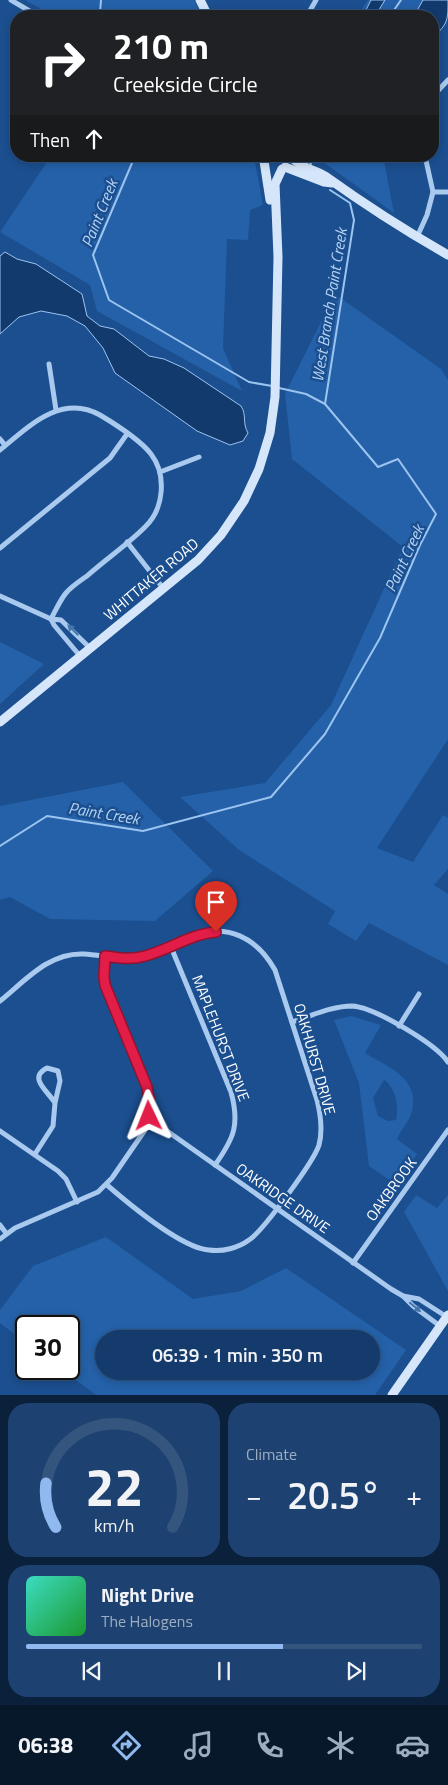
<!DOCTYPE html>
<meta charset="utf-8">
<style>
body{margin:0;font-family:"Titillium Web",sans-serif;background:#1d4271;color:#f1f3f6;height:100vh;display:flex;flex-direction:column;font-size:19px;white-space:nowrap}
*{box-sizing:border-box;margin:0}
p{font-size:16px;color:#9dadc1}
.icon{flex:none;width:28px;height:28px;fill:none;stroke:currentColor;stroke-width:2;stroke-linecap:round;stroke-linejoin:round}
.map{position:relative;height:1395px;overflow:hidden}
.side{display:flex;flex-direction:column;gap:8px;padding:8px;background:#0b203b;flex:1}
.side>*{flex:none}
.hud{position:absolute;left:10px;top:10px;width:429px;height:152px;border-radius:20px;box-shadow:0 2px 8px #0003,0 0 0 1px #33557e;background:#202124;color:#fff;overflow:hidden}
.speed{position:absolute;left:15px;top:1315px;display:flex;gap:10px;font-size:25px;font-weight:700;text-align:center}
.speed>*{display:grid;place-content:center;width:65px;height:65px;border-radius:50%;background:#143b6b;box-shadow:0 2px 8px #0003,0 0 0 1px #33557e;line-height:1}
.speed .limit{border:2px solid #111;border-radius:8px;background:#fff;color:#111}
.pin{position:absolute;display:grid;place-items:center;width:42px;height:42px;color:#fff;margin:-51px -21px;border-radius:50% 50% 50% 0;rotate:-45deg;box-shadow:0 0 5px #0007}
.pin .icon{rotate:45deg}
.me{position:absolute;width:55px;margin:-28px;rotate:358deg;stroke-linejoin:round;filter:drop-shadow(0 0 4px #0008)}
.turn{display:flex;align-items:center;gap:18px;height:105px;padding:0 20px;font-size:22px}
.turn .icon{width:65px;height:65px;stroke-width:2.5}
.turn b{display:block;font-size:35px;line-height:42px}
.then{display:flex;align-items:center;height:48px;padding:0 20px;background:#0003;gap:10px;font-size:19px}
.big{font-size:38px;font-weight:600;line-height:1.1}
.side .widget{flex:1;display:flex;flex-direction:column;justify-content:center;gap:8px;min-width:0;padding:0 18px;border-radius:20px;background:#1d4271}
.side .dial{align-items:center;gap:0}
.dial svg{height:130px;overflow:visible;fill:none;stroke:#33557e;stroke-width:7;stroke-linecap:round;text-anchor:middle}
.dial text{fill:#f1f3f6;stroke:none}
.song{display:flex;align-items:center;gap:15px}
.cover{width:60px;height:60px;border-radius:8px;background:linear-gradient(135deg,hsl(170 70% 55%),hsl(130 70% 35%))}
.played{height:5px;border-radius:2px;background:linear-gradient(90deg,#90b9f0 65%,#33557e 65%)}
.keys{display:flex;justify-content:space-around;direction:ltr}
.heat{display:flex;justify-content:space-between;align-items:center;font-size:28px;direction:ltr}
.side .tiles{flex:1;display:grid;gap:8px;grid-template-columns:1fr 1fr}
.widget:last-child{grid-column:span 2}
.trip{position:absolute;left:95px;top:1330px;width:285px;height:50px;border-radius:25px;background:#143b6b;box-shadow:0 2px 8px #0003,0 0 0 1px #33557e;font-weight:600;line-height:50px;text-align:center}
.dock{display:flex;height:80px;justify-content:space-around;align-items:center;background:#08182b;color:#9dadc1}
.dock .icon{width:35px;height:35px}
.dock .current{color:#90b9f0}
.dock b{font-size:22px;color:#f1f3f6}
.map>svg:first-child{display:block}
</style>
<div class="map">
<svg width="448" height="1395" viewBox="0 0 448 1395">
<rect width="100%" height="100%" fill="#1b4f8f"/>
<g fill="#2461a8" fill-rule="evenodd">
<path d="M25,0H194L202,16H53Z"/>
<path d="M368,0H448C448,20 448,24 433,37L432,16H357Z"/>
<path d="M51,156H250L255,162L263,205L250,210L248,240L227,239L223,348L242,391L97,311L90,285L0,232Z"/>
<path d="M315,156H383L394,213Z"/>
<path d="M335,294L441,369L448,380V739L377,848L413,862L443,815L448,818V869L434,885L448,894V965L369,923L356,941L328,924L335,911L239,850L180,797L265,783L331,705L403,547L292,459L285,394Z"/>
<path d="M0,642L44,664L0,704Z"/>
<path d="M123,782L213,871L155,921L50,919L10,897L0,900V806Z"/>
<path d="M351,1016L381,1025L365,1053C388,1067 420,1078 412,1111C410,1120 401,1130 397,1139L417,1154L397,1185L369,1166L359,1083L334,1020ZM384,1080C396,1088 399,1107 396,1120L388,1121L378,1116L373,1098Z"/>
<path d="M416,1195L437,1208L448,1195V1291L404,1212Z"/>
<path d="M106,1237L193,1299L241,1291L286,1268L406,1350L375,1395H96L61,1369H69V1326H26V1343L0,1323V1310L33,1266ZM104,1339H371V1371H104Z"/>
</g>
<g fill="#123a6d" stroke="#9cc4f0">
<path d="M371,0H385L375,16H363Z"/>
<path d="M423,0H448C448,20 448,24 433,37L432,16H414Z"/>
<path d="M5,252L17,259L36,264L82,294L87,316L100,326L114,329L149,356L164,359L184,368L241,406C247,415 242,423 248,433L243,441L230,445L197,431L115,373L103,348L85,326L67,316L41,311L19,317L0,334V256Z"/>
</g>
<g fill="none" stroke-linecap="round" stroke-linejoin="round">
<g stroke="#9cc4f0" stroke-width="2">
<path d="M101,0L100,13L104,16"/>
<path d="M390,16L401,0"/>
<path d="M135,156L93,255L109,300L249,382L272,386"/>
<path d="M304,157L311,164"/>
<path d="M325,404L354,220L350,203L330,190"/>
<path d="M0,846L47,816L143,831L271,797L325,734L380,638L420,545L436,514L398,459L378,467L325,404L306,394L279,388"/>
</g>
<g stroke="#a9c9ee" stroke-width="5">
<path d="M11,0L38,16"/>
<path d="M307,16L316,0"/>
<path d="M432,97L448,80"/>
<path d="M433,192H448"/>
<path d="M417,237L427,215L433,192L425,156"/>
<path d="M49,364L56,410"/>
<path d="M0,439L5,445"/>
<path d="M0,450C28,427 61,393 100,415C115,424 141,441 151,454C167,475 164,509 145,527C127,545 106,559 87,576C80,581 72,586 66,593C60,600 56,610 51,619"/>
<path d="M160,472L199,457"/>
<path d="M127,542L163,588"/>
<path d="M0,548L110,458L127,434"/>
<path d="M0,596L51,619L61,620L90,648"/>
<path d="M51,619L54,625L80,656"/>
<path d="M171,947L231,1092C240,1125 234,1138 215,1165"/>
<path d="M0,1001C25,981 49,952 84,954C103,955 122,960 142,957C159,954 175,944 191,937C227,922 257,938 275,970L317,1100C321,1116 323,1130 319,1145C314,1161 263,1231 249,1240C238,1248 223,1252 209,1250C181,1248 129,1204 107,1185"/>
<path d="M292,1022C311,1016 332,1006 352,1006C374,1007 436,1044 448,1062"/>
<path d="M399,1026L419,994"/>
<path d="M148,1123L167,1131L391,1289L403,1296"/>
<path d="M0,1131L58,1171L66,1179L77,1202"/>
<path d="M35,1154L53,1126L55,1103L60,1081L58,1071L47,1068C27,1078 49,1092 55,1103"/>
<path d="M0,1225L6,1233"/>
<path d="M0,1239L15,1228L98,1192L112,1178L145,1130L150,1104L147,1087L107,991L104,977L105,956"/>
<path d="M353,1263L448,1130"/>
<path d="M440,1326L413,1306L403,1296L419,1299L447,1317"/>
</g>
<g stroke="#d6e6fa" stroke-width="9">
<path d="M200,0L208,16"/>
<path d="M292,158C306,171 313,168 325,176C364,204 406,231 448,255"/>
<path d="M264,161L270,200"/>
<path d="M285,167L324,182L332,183"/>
<path d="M0,722L198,560L221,535L244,501L259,469L270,433L275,397L278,257L275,184L282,169"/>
<path d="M392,1395L448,1315"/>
</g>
</g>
<defs><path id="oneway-solid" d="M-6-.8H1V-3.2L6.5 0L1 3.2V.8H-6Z" transform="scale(1.25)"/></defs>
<g fill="#4674ac">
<use href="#oneway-solid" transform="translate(73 630) rotate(-136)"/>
<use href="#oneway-solid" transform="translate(415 1307) rotate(40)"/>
</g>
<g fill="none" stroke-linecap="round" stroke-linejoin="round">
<g stroke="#92132f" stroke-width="12">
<path id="route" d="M149,1116L150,1104L147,1087L105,985L104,977L105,956C118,958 132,960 145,956C169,950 190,934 216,932"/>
</g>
<use href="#route" stroke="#e11d48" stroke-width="9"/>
</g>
<g text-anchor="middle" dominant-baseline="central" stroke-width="5" stroke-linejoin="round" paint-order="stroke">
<g font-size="15" fill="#fff" stroke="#1b4f8f">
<text transform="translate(151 579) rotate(-40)">WHITTAKER ROAD</text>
<text transform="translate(221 1038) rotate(69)">MAPLEHURST DRIVE</text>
<text transform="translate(315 1059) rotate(74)">OAKHURST DRIVE</text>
<text transform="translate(391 1189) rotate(-54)">OAKBROOK</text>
<text transform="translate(283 1198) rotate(35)">OAKRIDGE DRIVE</text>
</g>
<g font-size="16" font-style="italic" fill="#b5d3f5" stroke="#1b4f8f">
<text transform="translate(99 213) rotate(-68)">Paint Creek</text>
<text transform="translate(329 305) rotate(-81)">West Branch Paint Creek</text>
<text transform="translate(404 558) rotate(-65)">Paint Creek</text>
<text transform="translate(104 813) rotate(9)">Paint Creek</text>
</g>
</g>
</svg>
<div class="speed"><div class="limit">30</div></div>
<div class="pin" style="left:216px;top:932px;background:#d93025"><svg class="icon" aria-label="arrive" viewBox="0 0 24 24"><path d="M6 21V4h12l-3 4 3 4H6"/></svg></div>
<svg class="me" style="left:149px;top:1116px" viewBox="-20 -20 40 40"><path d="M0-17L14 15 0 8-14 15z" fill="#e11d48" stroke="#fff" stroke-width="4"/></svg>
<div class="trip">06:39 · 1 min · 350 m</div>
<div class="hud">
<div class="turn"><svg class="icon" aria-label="right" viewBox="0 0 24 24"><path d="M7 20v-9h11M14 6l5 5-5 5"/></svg><div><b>210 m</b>Creekside Circle</div></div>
<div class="then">Then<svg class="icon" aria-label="ahead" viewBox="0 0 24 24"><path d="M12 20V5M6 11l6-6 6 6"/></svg></div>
</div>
</div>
<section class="side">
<div class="tiles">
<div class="widget dial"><svg viewBox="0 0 100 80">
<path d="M14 69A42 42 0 1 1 86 69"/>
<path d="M14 69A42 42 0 0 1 8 42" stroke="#90b9f0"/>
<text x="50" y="56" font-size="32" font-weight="700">22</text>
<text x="50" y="72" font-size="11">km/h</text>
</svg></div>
<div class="widget"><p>Climate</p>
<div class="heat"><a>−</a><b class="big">20.5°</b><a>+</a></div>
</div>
<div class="widget">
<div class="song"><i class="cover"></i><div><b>Night Drive</b><p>The Halogens</p></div></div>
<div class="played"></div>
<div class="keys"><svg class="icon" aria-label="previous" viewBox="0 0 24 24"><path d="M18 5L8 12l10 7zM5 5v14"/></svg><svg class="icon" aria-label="pause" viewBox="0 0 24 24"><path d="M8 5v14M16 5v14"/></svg><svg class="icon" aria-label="next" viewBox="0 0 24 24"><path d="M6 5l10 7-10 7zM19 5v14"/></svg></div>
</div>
</div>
</section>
<nav class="dock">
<b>06:38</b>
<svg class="icon current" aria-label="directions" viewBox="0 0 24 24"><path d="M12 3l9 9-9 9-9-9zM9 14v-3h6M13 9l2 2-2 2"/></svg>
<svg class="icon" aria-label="music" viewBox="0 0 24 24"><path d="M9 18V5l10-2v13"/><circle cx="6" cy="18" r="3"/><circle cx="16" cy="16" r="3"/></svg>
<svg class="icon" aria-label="phone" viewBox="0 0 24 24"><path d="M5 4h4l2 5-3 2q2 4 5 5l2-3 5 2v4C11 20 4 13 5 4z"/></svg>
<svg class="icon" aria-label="climate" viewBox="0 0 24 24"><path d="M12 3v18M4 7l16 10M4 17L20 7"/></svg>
<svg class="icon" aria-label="car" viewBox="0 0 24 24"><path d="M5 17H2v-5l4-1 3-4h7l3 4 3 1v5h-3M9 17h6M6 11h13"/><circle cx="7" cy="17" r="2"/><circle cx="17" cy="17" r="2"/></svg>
</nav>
